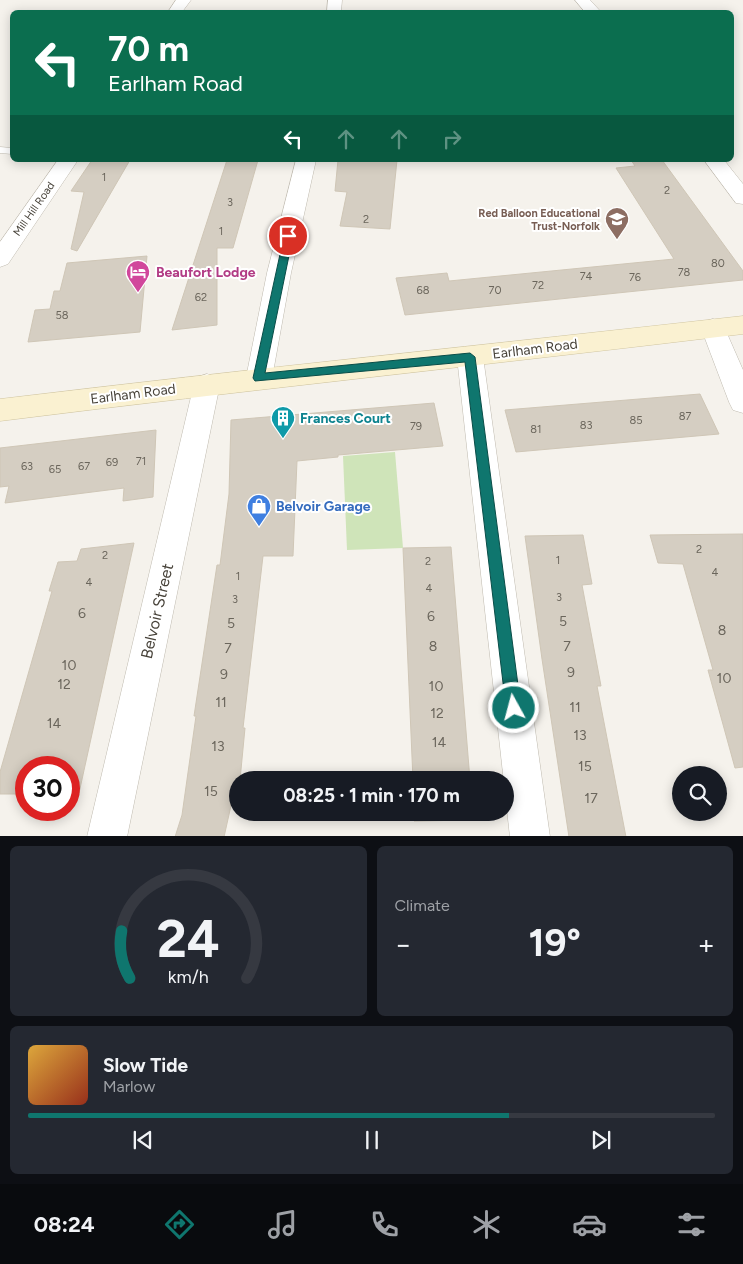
<!DOCTYPE html>
<meta charset="utf-8">
<style>
body{margin:0;font-family:Figtree,sans-serif;background:#242831;color:#f1f3f6;height:100vh;display:flex;flex-direction:column;font-size:19px;white-space:nowrap}
*{box-sizing:border-box;margin:0}
p{font-size:16px;color:#9ea1a6}
.icon{flex:none;width:28px;height:28px;fill:none;stroke:currentColor;stroke-width:2;stroke-linecap:round;stroke-linejoin:round}
.map{position:relative;height:836px;overflow:hidden}
.side{display:flex;flex-direction:column;gap:10px;padding:10px;background:#0d0f14;flex:1}
.side>*{flex:none}
.banner{position:absolute;left:10px;top:10px;width:724px;height:152px;border-radius:8px;box-shadow:0 2px 12px #0003;background:#0b6e4f;color:#fff;overflow:hidden}
.fabs{position:absolute;left:672px;top:766px;display:grid;gap:10px}
.fabs a{display:grid;place-items:center;width:55px;height:55px;border-radius:50%;background:#171b24;box-shadow:0 2px 12px #0003;font-size:25px}
.speed{position:absolute;left:15px;top:756px;display:flex;gap:10px;font-size:25px;font-weight:700;text-align:center}
.speed>*{display:grid;place-content:center;width:65px;height:65px;border-radius:50%;background:#171b24;box-shadow:0 2px 12px #0003;line-height:1}
.speed .limit{border:8px solid #d22;background:#fff;color:#111}
.pin{position:absolute;display:grid;place-items:center;width:42px;height:42px;color:#fff;margin:-21px;border:2px solid #fff;border-radius:50%;box-shadow:0 1px 5px #0007}
.me{position:absolute;width:55px;margin:-28px;rotate:353deg;stroke-linejoin:round;filter:drop-shadow(0 0 4px #0008)}
.turn{display:flex;align-items:center;gap:18px;height:105px;padding:0 15px;font-size:22px}
.turn .icon{width:65px;height:65px;stroke-width:2.5}
.turn b{display:block;font-size:35px;line-height:42px}
.lanes{display:flex;align-items:center;height:48px;padding:0 15px;background:#0003;justify-content:center;gap:25px;direction:ltr}
.lanes .off{opacity:.35}
.big{font-size:38px;font-weight:700;line-height:1.1}
.side .tile{flex:1;display:flex;flex-direction:column;justify-content:center;gap:8px;min-width:0;padding:0 18px;border-radius:8px;background:#242831}
.side .dial{align-items:center;gap:0}
.dial svg{height:130px;overflow:visible;fill:none;stroke:#363941;stroke-width:7;stroke-linecap:round;text-anchor:middle}
.dial text{fill:#f1f3f6;stroke:none}
.song{display:flex;align-items:center;gap:15px}
.cover{width:60px;height:60px;border-radius:8px;background:linear-gradient(135deg,hsl(40 70% 55%),hsl(10 70% 35%))}
.played{height:5px;border-radius:2px;background:linear-gradient(90deg,#0f766e 70%,#363941 70%)}
.keys{display:flex;justify-content:space-around;direction:ltr}
.heat{display:flex;justify-content:space-between;align-items:center;font-size:28px;direction:ltr}
.side .tiles{flex:1;display:grid;gap:10px;grid-template-columns:1fr 1fr}
.tile:last-child{grid-column:span 2}
.trip{position:absolute;left:229px;top:771px;width:285px;height:50px;border-radius:25px;background:#171b24;box-shadow:0 2px 12px #0003;font-weight:700;line-height:50px;text-align:center}
.menu{display:flex;height:80px;justify-content:space-around;align-items:center;background:#090b0e;color:#9ea1a6}
.menu .icon{width:35px;height:35px}
.menu .current{color:#0f766e}
.menu b{font-size:22px;color:#f1f3f6}
.map>svg:first-child{display:block}
</style>
<div class="map">
<svg width="743" height="837" viewBox="0 0 743 837">
<rect width="100%" height="100%" fill="#f5f2ec"/>
<path fill="#cfe4b9" d="M395,452L403,548L347,550L343,456Z"/>
<g fill="#d5cec2" stroke="#cfc6b6">
<path d="M92,160H130L77,251L71,249L84,192L71,191Z"/>
<path d="M227,160H258L233,248H217V325L172,330Z"/>
<path d="M338,160H397L390,229L340,226L347,192L335,191Z"/>
<path d="M631,160H662L743,271V280L405,315L396,278L447,273L449,281L674,259L616,168L635,166Z"/>
<path d="M147,256L140,332L28,342L35,310L50,309L54,291H60L67,263Z"/>
<path d="M700,394L719,434L516,452L505,410Z"/>
<path d="M434,403L443,446L338,455V457L297,461L293,556H263L243,728H245L240,780H238V801H232L224,837H175L182,815L196,716H194L217,565H220L229,494L231,420Z"/>
<path d="M156,430L153,497L123,501L124,488L5,503L9,486L0,487V448Z"/>
<path d="M743,534V767L735,768L708,670H713L683,564L658,563L650,535Z"/>
<path d="M583,535L592,584L582,585L601,686H597L626,837H569L542,659L525,536Z"/>
<path d="M134,543L79,793H69V768H26V794H0V772L52,591H49L58,562L77,561L81,549Z"/>
<path d="M451,547L470,780H413L403,548Z"/>
<path d="M414,812H473V820L414,821Z"/>
</g>
<g fill="none" stroke-linecap="round" stroke-linejoin="round">
<g stroke="#bfbaaf" stroke-width="1">
<path id="service" d="M0,147L12,148V154L0,153Z"/>
</g>
<g stroke="#bfbaaf" stroke-width="1">
<g id="minor">
<path d="M176,0H191L182,12H168Z"/>
<path d="M328,0H342L341,12H327Z"/>
<path d="M575,0H590L601,12H585Z"/>
<path d="M58,160H78L8,264L0,267V242Z"/>
<path d="M296,160H316L291,273L272,378L268,385L259,388L250,385L246,378L267,273Z"/>
<path d="M704,160H724L743,184V204L736,203Z"/>
<path d="M713,319L722,322L743,370V413L733,410L729,402L701,328L704,322Z"/>
<path d="M470,347L479,350L483,357L550,837H510L457,357L461,350Z"/>
<path d="M207,374L216,377L220,384L127,837H87L194,384L198,377Z"/>
</g>
</g>
<g stroke="#d0c5a0" stroke-width="1">
<path id="secondary" d="M743,316V334C495,364 247,390 0,421V399C247,369 495,344 743,316Z"/>
</g>
<use href="#service" fill="#fff" fill-rule="evenodd"/>
<use href="#minor" fill="#fff" fill-rule="evenodd"/>
<use href="#secondary" fill="#faf1d1" fill-rule="evenodd"/>
</g>
<path fill="#0f766e" stroke="#0a4d48" d="M288,233L293,236L265,373L470,353L475,357L521,708L519,714L514,716L508,714L506,708L465,362L255,381L253,378L284,236Z"/>
<defs>
<g id="school-pin" transform="scale(1.25)"><path d="M0 17L-7.5 6A9.5 9.5 0 1 1 7.5 6Z" fill="#8d6e63" stroke="#fff"/><path d="M0-5L7-2L0 1L-7-2ZM-4 1L0 2.5L4 1V4Q0 6-4 4Z" fill="#fff"/></g>
<g id="hotel-pin" transform="scale(1.25)"><path d="M0 17L-7.5 6A9.5 9.5 0 1 1 7.5 6Z" fill="#d1479c" stroke="#fff"/><path d="M-6-4.5h1.5V1H6V5H4.5V3h-9V5H-6ZM-4 0a1.8 1.8 0 1 1 3.6 0ZM.5 0V-2.5h3Q6-2.5 6 0Z" fill="#fff"/></g>
<g id="building-pin" transform="scale(1.25)"><path d="M0 17L-7.5 6A9.5 9.5 0 1 1 7.5 6Z" fill="#0f9aa8" stroke="#fff"/><path d="M-4-6H4V6H1V3H-1V6H-4ZM-2.5-4.3h1.7v1.8h-1.7ZM.8-4.3h1.7v1.8H.8ZM-2.5-1h1.7V.8h-1.7ZM.8-1h1.7V.8H.8Z" fill="#fff"/></g>
<g id="shop-pin" transform="scale(1.25)"><path d="M0 17L-7.5 6A9.5 9.5 0 1 1 7.5 6Z" fill="#3f7fe0" stroke="#fff"/><path d="M-5-2.5h2.3a2.7 3.5 0 0 1 5.4 0H5L5.5 6h-11ZM-1.5-2.5h3a1.5 2.3 0 0 0-3 0Z" fill="#fff"/></g>
</defs>
<g fill-rule="evenodd">
<use href="#school-pin" x="617" y="219"/>
<use href="#hotel-pin" x="138" y="272"/>
<use href="#building-pin" x="283" y="418"/>
<use href="#shop-pin" x="259" y="506"/>
</g>
<g text-anchor="middle" dominant-baseline="central" stroke-width="4" stroke-linejoin="round" paint-order="stroke">
<g font-size="11" fill="#6b665c">
<text x="104" y="177">1</text>
<text x="667" y="190">2</text>
<text x="230" y="202">3</text>
<text x="366" y="219">2</text>
<text x="221" y="231">1</text>
<text x="718" y="263">80</text>
<text x="684" y="272">78</text>
<text x="586" y="276">74</text>
<text x="635" y="277">76</text>
<text x="538" y="285">72</text>
<text x="423" y="290">68</text>
<text x="495" y="290">70</text>
<text x="201" y="297">62</text>
<text x="62" y="315">58</text>
<text x="685" y="416">87</text>
<text x="636" y="420">85</text>
<text x="586" y="425">83</text>
<text x="416" y="426">79</text>
<text x="536" y="429">81</text>
<text x="141" y="461">71</text>
<text x="112" y="462">69</text>
<text x="27" y="466">63</text>
<text x="84" y="466">67</text>
<text x="55" y="469">65</text>
<text x="699" y="549">2</text>
<text x="105" y="555">2</text>
<text x="558" y="560">1</text>
<text x="428" y="561">2</text>
<text x="715" y="572">4</text>
<text x="238" y="576">1</text>
<text x="89" y="582">4</text>
<text x="429" y="588">4</text>
<text x="559" y="597">3</text>
<text x="235" y="599">3</text>
</g>
<g font-size="11" fill="#48433a" stroke="#fff">
<text transform="translate(34 209) rotate(-55)">Mill Hill Road</text>
</g>
<g font-size="11" font-weight="bold" fill="#785e54" stroke="#fff" text-anchor="end">
<text x="600" y="213">Red Balloon Educational<tspan x="600" dy="13">Trust-Norfolk</tspan></text>
</g>
<g font-size="14" font-weight="bold" fill="#b23c85" stroke="#fff" text-anchor="start">
<text x="156" y="272">Beaufort Lodge</text>
</g>
<g font-size="14" fill="#48433a" stroke="#fff">
<text transform="translate(535 349) rotate(-7)">Earlham Road</text>
<text transform="translate(133 394) rotate(-7)">Earlham Road</text>
</g>
<g font-size="14" font-weight="bold" fill="#0d838f" stroke="#fff" text-anchor="start">
<text x="300" y="418">Frances Court</text>
</g>
<g font-size="14" font-weight="bold" fill="#366cbe" stroke="#fff" text-anchor="start">
<text x="276" y="506">Belvoir Garage</text>
</g>
<g font-size="14" fill="#6b665c">
<text x="82" y="613">6</text>
<text x="431" y="616">6</text>
<text x="563" y="621">5</text>
<text x="231" y="623">5</text>
<text x="722" y="630">8</text>
<text x="433" y="646">8</text>
<text x="567" y="646">7</text>
<text x="228" y="648">7</text>
<text x="69" y="665">10</text>
<text x="571" y="672">9</text>
<text x="224" y="674">9</text>
<text x="724" y="678">10</text>
<text x="64" y="684">12</text>
<text x="436" y="686">10</text>
<text x="221" y="702">11</text>
<text x="575" y="707">11</text>
<text x="437" y="713">12</text>
<text x="54" y="723">14</text>
<text x="580" y="735">13</text>
<text x="439" y="742">14</text>
<text x="218" y="746">13</text>
<text x="585" y="766">15</text>
<text x="211" y="791">15</text>
<text x="591" y="798">17</text>
</g>
<g font-size="16" fill="#48433a" stroke="#fff">
<text transform="translate(157 611) rotate(-77)">Belvoir Street</text>
</g>
</g>
</svg>
<div class="fabs">
<a><svg class="icon" aria-label="search" viewBox="0 0 24 24"><circle cx="10" cy="10" r="6"/><path d="M15 15l6 6"/></svg></a>
</div>
<div class="speed"><div class="limit">30</div></div>
<div class="pin" style="left:288px;top:236px;background:#d93025"><svg class="icon" aria-label="arrive" viewBox="0 0 24 24"><path d="M6 21V4h12l-3 4 3 4H6"/></svg></div>
<svg class="me" style="left:514px;top:708px" viewBox="-20 -20 40 40"><circle r="17" fill="#0f766e" stroke="#fff" stroke-width="3"/><path d="M0-11L8 9 0 5-8 9z" fill="#fff"/></svg>
<div class="trip">08:25 · 1 min · 170 m</div>
<div class="banner">
<div class="turn"><svg class="icon" aria-label="left" viewBox="0 0 24 24"><path d="M17 20v-9H6M10 6l-5 5 5 5"/></svg><div><b>70 m</b>Earlham Road</div></div>
<div class="lanes"><svg class="icon" aria-label="left" viewBox="0 0 24 24"><path d="M17 20v-9H6M10 6l-5 5 5 5"/></svg><svg class="icon off" aria-label="ahead" viewBox="0 0 24 24"><path d="M12 20V5M6 11l6-6 6 6"/></svg><svg class="icon off" aria-label="ahead" viewBox="0 0 24 24"><path d="M12 20V5M6 11l6-6 6 6"/></svg><svg class="icon off" aria-label="right" viewBox="0 0 24 24"><path d="M7 20v-9h11M14 6l5 5-5 5"/></svg></div>
</div>
</div>
<section class="side">
<div class="tiles">
<div class="tile dial"><svg viewBox="0 0 100 80">
<path d="M14 69A42 42 0 1 1 86 69"/>
<path d="M14 69A42 42 0 0 1 9 40" stroke="#0f766e"/>
<text x="50" y="56" font-size="32" font-weight="700">24</text>
<text x="50" y="72" font-size="11">km/h</text>
</svg></div>
<div class="tile"><p>Climate</p>
<div class="heat"><a>−</a><b class="big">19°</b><a>+</a></div>
</div>
<div class="tile">
<div class="song"><i class="cover"></i><div><b>Slow Tide</b><p>Marlow</p></div></div>
<div class="played"></div>
<div class="keys"><svg class="icon" aria-label="previous" viewBox="0 0 24 24"><path d="M18 5L8 12l10 7zM5 5v14"/></svg><svg class="icon" aria-label="pause" viewBox="0 0 24 24"><path d="M8 5v14M16 5v14"/></svg><svg class="icon" aria-label="next" viewBox="0 0 24 24"><path d="M6 5l10 7-10 7zM19 5v14"/></svg></div>
</div>
</div>
</section>
<nav class="menu">
<b>08:24</b>
<svg class="icon current" aria-label="directions" viewBox="0 0 24 24"><path d="M12 3l9 9-9 9-9-9zM9 14v-3h6M13 9l2 2-2 2"/></svg>
<svg class="icon" aria-label="music" viewBox="0 0 24 24"><path d="M9 18V5l10-2v13"/><circle cx="6" cy="18" r="3"/><circle cx="16" cy="16" r="3"/></svg>
<svg class="icon" aria-label="phone" viewBox="0 0 24 24"><path d="M5 4h4l2 5-3 2q2 4 5 5l2-3 5 2v4C11 20 4 13 5 4z"/></svg>
<svg class="icon" aria-label="climate" viewBox="0 0 24 24"><path d="M12 3v18M4 7l16 10M4 17L20 7"/></svg>
<svg class="icon" aria-label="car" viewBox="0 0 24 24"><path d="M5 17H2v-5l4-1 3-4h7l3 4 3 1v5h-3M9 17h6M6 11h13"/><circle cx="7" cy="17" r="2"/><circle cx="17" cy="17" r="2"/></svg>
<svg class="icon" aria-label="filters" viewBox="0 0 24 24"><path d="M4 7h16M4 17h16"/><circle cx="9" cy="7" r="2"/><circle cx="15" cy="17" r="2"/></svg>
</nav>
